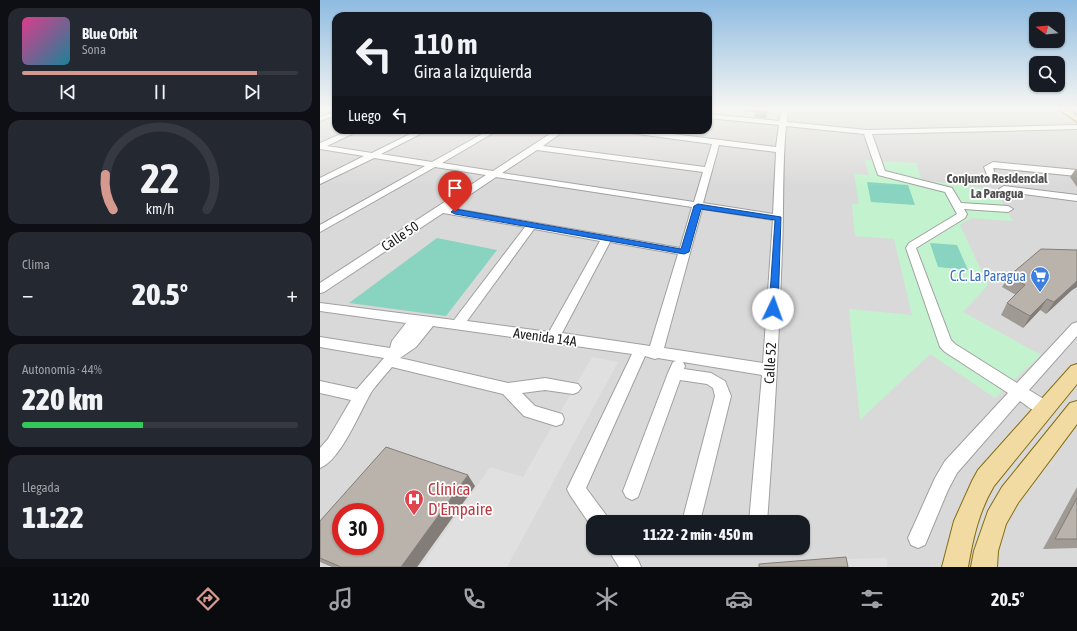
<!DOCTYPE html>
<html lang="es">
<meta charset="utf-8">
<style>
body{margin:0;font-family:"Asap Condensed",sans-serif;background:#242831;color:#f1f3f6;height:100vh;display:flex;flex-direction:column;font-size:15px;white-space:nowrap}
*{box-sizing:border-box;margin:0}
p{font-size:13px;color:#9ea1a6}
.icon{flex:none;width:22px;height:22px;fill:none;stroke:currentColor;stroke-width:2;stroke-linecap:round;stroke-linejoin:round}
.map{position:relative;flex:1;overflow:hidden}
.drawer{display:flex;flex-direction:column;gap:8px;padding:8px;background:#0d0f14;width:320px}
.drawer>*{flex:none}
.guide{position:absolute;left:12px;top:12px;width:380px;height:122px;border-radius:12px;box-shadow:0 1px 3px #0004;background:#171b24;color:#f1f3f6;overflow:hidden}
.needle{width:26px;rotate:286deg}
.tools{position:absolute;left:709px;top:12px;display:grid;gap:8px}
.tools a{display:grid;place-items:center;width:36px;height:36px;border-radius:8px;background:#171b24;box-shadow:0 1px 3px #0004;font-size:20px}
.speed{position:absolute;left:12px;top:503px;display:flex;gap:8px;font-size:20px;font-weight:700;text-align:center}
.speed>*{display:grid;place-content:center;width:52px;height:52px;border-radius:50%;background:#171b24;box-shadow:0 1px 3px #0004;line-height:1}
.speed .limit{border:6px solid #d22;background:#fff;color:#111}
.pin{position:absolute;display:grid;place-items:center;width:34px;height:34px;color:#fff;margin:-41px -17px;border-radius:50% 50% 50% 0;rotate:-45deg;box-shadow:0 0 4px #0007}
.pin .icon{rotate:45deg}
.me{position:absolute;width:44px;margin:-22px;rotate:3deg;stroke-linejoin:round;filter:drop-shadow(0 0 3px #0008)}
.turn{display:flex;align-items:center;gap:14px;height:84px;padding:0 16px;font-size:18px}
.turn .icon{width:52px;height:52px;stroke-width:2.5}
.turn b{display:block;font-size:28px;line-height:34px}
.then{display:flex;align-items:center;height:38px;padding:0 16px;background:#0003;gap:8px;font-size:15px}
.big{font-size:30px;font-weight:800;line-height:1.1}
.drawer .card{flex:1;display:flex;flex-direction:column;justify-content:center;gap:6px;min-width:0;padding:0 14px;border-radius:12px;background:#242831}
.drawer .dial{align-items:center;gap:0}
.dial svg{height:104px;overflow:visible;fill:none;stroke:#363941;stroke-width:7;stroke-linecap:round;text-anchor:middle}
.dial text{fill:#f1f3f6;stroke:none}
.song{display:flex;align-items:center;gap:12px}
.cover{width:48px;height:48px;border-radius:6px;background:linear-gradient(135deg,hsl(330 70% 55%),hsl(190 70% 35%))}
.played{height:4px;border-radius:2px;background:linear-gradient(90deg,#d69990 85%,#363941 85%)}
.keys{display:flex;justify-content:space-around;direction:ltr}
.heat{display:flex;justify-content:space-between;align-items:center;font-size:22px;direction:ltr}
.charge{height:6px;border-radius:3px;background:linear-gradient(90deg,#34c759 44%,#363941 0)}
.trip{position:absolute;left:266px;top:515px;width:224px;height:40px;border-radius:12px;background:#171b24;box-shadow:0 1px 3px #0004;font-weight:800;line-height:40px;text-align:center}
.tab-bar{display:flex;height:64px;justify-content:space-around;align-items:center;background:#090b0e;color:#9ea1a6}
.tab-bar .icon{width:28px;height:28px}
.tab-bar .current{color:#d69990}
.tab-bar b{font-size:18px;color:#f1f3f6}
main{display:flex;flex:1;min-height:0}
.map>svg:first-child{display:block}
</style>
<main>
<section class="drawer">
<div class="card">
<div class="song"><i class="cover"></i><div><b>Blue Orbit</b><p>Sona</p></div></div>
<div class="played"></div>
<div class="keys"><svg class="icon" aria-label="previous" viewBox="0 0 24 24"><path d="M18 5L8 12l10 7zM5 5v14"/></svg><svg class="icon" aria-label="pause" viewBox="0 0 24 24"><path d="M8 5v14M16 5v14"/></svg><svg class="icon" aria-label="next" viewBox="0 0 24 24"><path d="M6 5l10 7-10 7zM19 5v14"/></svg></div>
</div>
<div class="card dial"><svg viewBox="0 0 100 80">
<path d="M14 69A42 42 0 1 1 86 69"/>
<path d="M14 69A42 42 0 0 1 8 42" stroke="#d69990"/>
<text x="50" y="56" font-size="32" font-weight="700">22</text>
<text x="50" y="72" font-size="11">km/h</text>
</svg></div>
<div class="card"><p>Clima</p>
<div class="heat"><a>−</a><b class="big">20.5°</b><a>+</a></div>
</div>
<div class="card"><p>Autonomía · 44%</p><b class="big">220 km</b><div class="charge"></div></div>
<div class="card"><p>Llegada</p><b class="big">11:22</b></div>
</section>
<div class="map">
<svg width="757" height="567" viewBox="0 0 757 567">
<rect width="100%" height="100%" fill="#ecebe3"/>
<path fill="#dad9d9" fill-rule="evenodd" d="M0,108H16V130H388V108H757V567H0ZM21,512H55V546H21ZM273,522H483V548H273Z"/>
<path fill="#c3f3ce" d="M545,160L596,163L602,180L674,189L693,221L651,218L640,225L668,285L643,312L721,355L675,398L610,354L540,420L529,309L592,315L574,239L535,236L532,204H539L534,174L549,175Z"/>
<g fill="#88d4c1">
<path d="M547,182L588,185L595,205L551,202Z"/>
<path d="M117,238L177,250L126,316L29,303Z"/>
<path d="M610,243L637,245L648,270L618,267Z"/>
</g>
<g fill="#e0e0e0">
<path d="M406,109L435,112L433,118L403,115Z"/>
<path d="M272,357L298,362L187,567H101L170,467L203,477Z"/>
<path d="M567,558V567H524L522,559Z"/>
</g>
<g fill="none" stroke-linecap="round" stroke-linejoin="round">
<g stroke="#a0a0a0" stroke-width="2">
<g id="minor">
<path d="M462,108H468L467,122L547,130L757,125V129L552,134L565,171L632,188L641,203L688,206L693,209L688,212L644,209L647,214L645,218L596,248L631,340L635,344L697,383L752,324L757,322V336L709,390L732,404L734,409L732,414C720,418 709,407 700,401L637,473L628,490L605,545L598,548L591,545L588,538L615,478L625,461L688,393L625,352L620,347L586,248L589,243L637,214L625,192L558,175L544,134L466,126C462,168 464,209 462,250C459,341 454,431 447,522H429L442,375L363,362L365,366L364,369L391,373L405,381L411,396L382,514L380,521L376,522L366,521L364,514L395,396L393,388L387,384L360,380L318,497L312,500L306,497L303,491L348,373L353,362L356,361L338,358L335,359L325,356L266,488L286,515L288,522H273V529L250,495L247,489L312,354L113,326L96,347L80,358L188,383L225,378L258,384L261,388L258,392L253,394L225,390L202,393L215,406L242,414L244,419L242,424L236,426L204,416L183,394L72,367C65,375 58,383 52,391C40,411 21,460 0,468V448L8,439L31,400L0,393V381L37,389L64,358L0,347V337L70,348L72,341L86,323L0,311V303L134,320L205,227L123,213L4,292L0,293V283L166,175L115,167L0,232V225L105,166L54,158L0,184V178L44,156L0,149V143L30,130H40L7,146L52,153L98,130H108L61,154L112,162L169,130H178L122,163L173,171L236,130H245L223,146L385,167L392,144L303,132L299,130H321L456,147L459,125L388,118V114L459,121ZM399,145L456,152L453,214L383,203ZM217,150L383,172L374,202L182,173ZM176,177L372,207L360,248L130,208ZM382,209L453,220L443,363L344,348ZM214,229L280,241L229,332L147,321ZM290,242L358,254L330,346L242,333Z"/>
<path d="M16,111V115L0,121V117Z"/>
<path d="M673,162L757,170V176L674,168H673L677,180L673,183L669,180L664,167Z"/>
<path d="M684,186L757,195V201L681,191L679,189Z"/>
<path d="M287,548H309L318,560L321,567H299Z"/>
</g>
</g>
<g stroke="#856e0f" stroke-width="2">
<g id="major">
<path d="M737,108H746L757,115V122Z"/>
<path d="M757,364V384L674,486C659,511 653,538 648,567H622L634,521L652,481L658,470L751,366Z"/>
<path d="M757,401V424L698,503L686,524L678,551L677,567H651L654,551L668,511L682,487L750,403Z"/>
</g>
</g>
<use href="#minor" fill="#fff" fill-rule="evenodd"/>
<use href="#major" fill="#f2daa3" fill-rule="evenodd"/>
</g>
<g fill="#9f9a94">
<path d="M426,108H448L446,118L434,117L435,112L425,111Z"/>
<path d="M755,170H757V187L750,177Z"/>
<path d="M757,250V287L752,290L726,314L720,310L703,328L681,315L687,303L696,295L682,287L689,276Z"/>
<path d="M155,486L97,567H12L0,562V521Z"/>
<path d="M757,487V548L723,549Z"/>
</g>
<g fill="#827d78">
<path d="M757,281V287L752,290L726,314L734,302Z"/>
<path d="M727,299L720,310L703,328L710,316Z"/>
<path d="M148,475L155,486L97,567H81Z"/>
</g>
<g fill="#b9b3ac" stroke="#827d78" fill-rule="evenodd">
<path d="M436,108H447V112L435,111Z"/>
<path d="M721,249L757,250V281L734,302L727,299L710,316L687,303L705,285L689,276Z"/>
<path d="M66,447L148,475L81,567H21L0,558V521ZM21,512H55V546H21Z"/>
<path d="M757,498V539H735Z"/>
<path d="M526,557L528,567H439V564Z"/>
</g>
<linearGradient id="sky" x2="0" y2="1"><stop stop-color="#8ebbe1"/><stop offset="0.58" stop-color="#f6f6f2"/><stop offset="1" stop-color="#f6f6f2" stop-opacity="0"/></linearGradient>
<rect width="757" height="187" fill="url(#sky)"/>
<path fill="#1a73e8" stroke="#114b97" d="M378,204L461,217L458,309L457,312L453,313L449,309L455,220L381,209L369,252L364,254L135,214L131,212L135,209L361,249L374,206Z"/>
<defs>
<g id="supermarket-pin" transform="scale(1)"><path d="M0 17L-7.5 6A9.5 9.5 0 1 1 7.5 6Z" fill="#3f7fe0" stroke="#fff"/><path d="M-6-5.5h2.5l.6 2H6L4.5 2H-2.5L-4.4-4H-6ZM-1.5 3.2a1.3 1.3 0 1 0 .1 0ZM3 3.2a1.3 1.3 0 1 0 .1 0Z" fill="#fff"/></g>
<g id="hospital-pin" transform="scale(1)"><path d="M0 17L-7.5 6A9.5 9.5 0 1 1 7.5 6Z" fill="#e0444e" stroke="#fff"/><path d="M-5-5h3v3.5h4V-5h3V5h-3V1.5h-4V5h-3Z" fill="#fff"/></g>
</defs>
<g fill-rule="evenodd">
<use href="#supermarket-pin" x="720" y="276"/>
<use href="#hospital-pin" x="94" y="499"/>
</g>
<g text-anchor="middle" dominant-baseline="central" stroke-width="3.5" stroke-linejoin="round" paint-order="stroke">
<g font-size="13" font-weight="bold" fill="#4f4f4f" stroke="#fff">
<text x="677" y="178">Conjunto Residencial<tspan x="677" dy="15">La Paragua</tspan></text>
</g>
<g font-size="14" fill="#1c1c1c" stroke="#fff">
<text transform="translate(80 236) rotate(-34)">Calle 50</text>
<text transform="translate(225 337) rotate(8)">Avenida 14A</text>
<text transform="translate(450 363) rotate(-87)">Calle 52</text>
</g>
<g font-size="14" fill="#366cbe" stroke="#fff" text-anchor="end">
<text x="706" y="276">C.C. La Paragua</text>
</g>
<g font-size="17" fill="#be3a42" stroke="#fff" text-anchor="start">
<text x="108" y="489">Clínica<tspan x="108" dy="20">D'Empaire</tspan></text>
</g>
</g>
</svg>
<div class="tools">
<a><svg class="needle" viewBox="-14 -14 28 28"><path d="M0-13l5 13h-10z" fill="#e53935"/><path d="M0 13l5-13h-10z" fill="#9ea1a6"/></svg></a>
<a><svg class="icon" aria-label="search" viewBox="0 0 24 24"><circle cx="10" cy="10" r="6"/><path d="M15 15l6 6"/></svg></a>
</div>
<div class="speed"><div class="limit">30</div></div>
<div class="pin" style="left:135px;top:212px;background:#d93025"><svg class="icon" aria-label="arrive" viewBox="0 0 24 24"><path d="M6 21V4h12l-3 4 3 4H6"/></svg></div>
<svg class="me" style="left:453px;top:309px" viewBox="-20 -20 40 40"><circle r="19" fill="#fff"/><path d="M0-13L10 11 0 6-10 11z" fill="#1a73e8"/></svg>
<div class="trip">11:22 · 2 min · 450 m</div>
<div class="guide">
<div class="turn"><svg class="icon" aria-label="left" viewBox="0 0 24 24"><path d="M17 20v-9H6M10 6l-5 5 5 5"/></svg><div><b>110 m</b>Gira a la izquierda</div></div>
<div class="then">Luego<svg class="icon" aria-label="left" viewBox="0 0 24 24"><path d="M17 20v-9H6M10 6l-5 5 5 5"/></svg></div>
</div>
</div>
</main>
<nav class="tab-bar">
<b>11:20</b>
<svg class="icon current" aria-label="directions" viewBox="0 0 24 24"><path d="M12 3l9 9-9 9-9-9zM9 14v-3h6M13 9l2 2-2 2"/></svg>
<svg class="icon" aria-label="music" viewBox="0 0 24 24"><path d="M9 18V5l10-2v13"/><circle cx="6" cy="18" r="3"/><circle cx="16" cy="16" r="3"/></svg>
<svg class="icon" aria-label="phone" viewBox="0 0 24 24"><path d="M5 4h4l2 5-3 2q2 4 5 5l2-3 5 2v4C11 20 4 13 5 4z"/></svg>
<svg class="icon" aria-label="climate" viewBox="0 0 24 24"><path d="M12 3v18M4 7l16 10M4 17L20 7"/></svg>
<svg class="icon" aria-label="car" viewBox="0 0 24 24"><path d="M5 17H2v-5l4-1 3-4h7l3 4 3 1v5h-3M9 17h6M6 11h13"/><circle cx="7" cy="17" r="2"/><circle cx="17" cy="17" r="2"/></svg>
<svg class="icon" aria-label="filters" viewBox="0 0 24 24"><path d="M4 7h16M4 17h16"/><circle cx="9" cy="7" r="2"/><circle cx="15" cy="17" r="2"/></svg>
<b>20.5°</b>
</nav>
